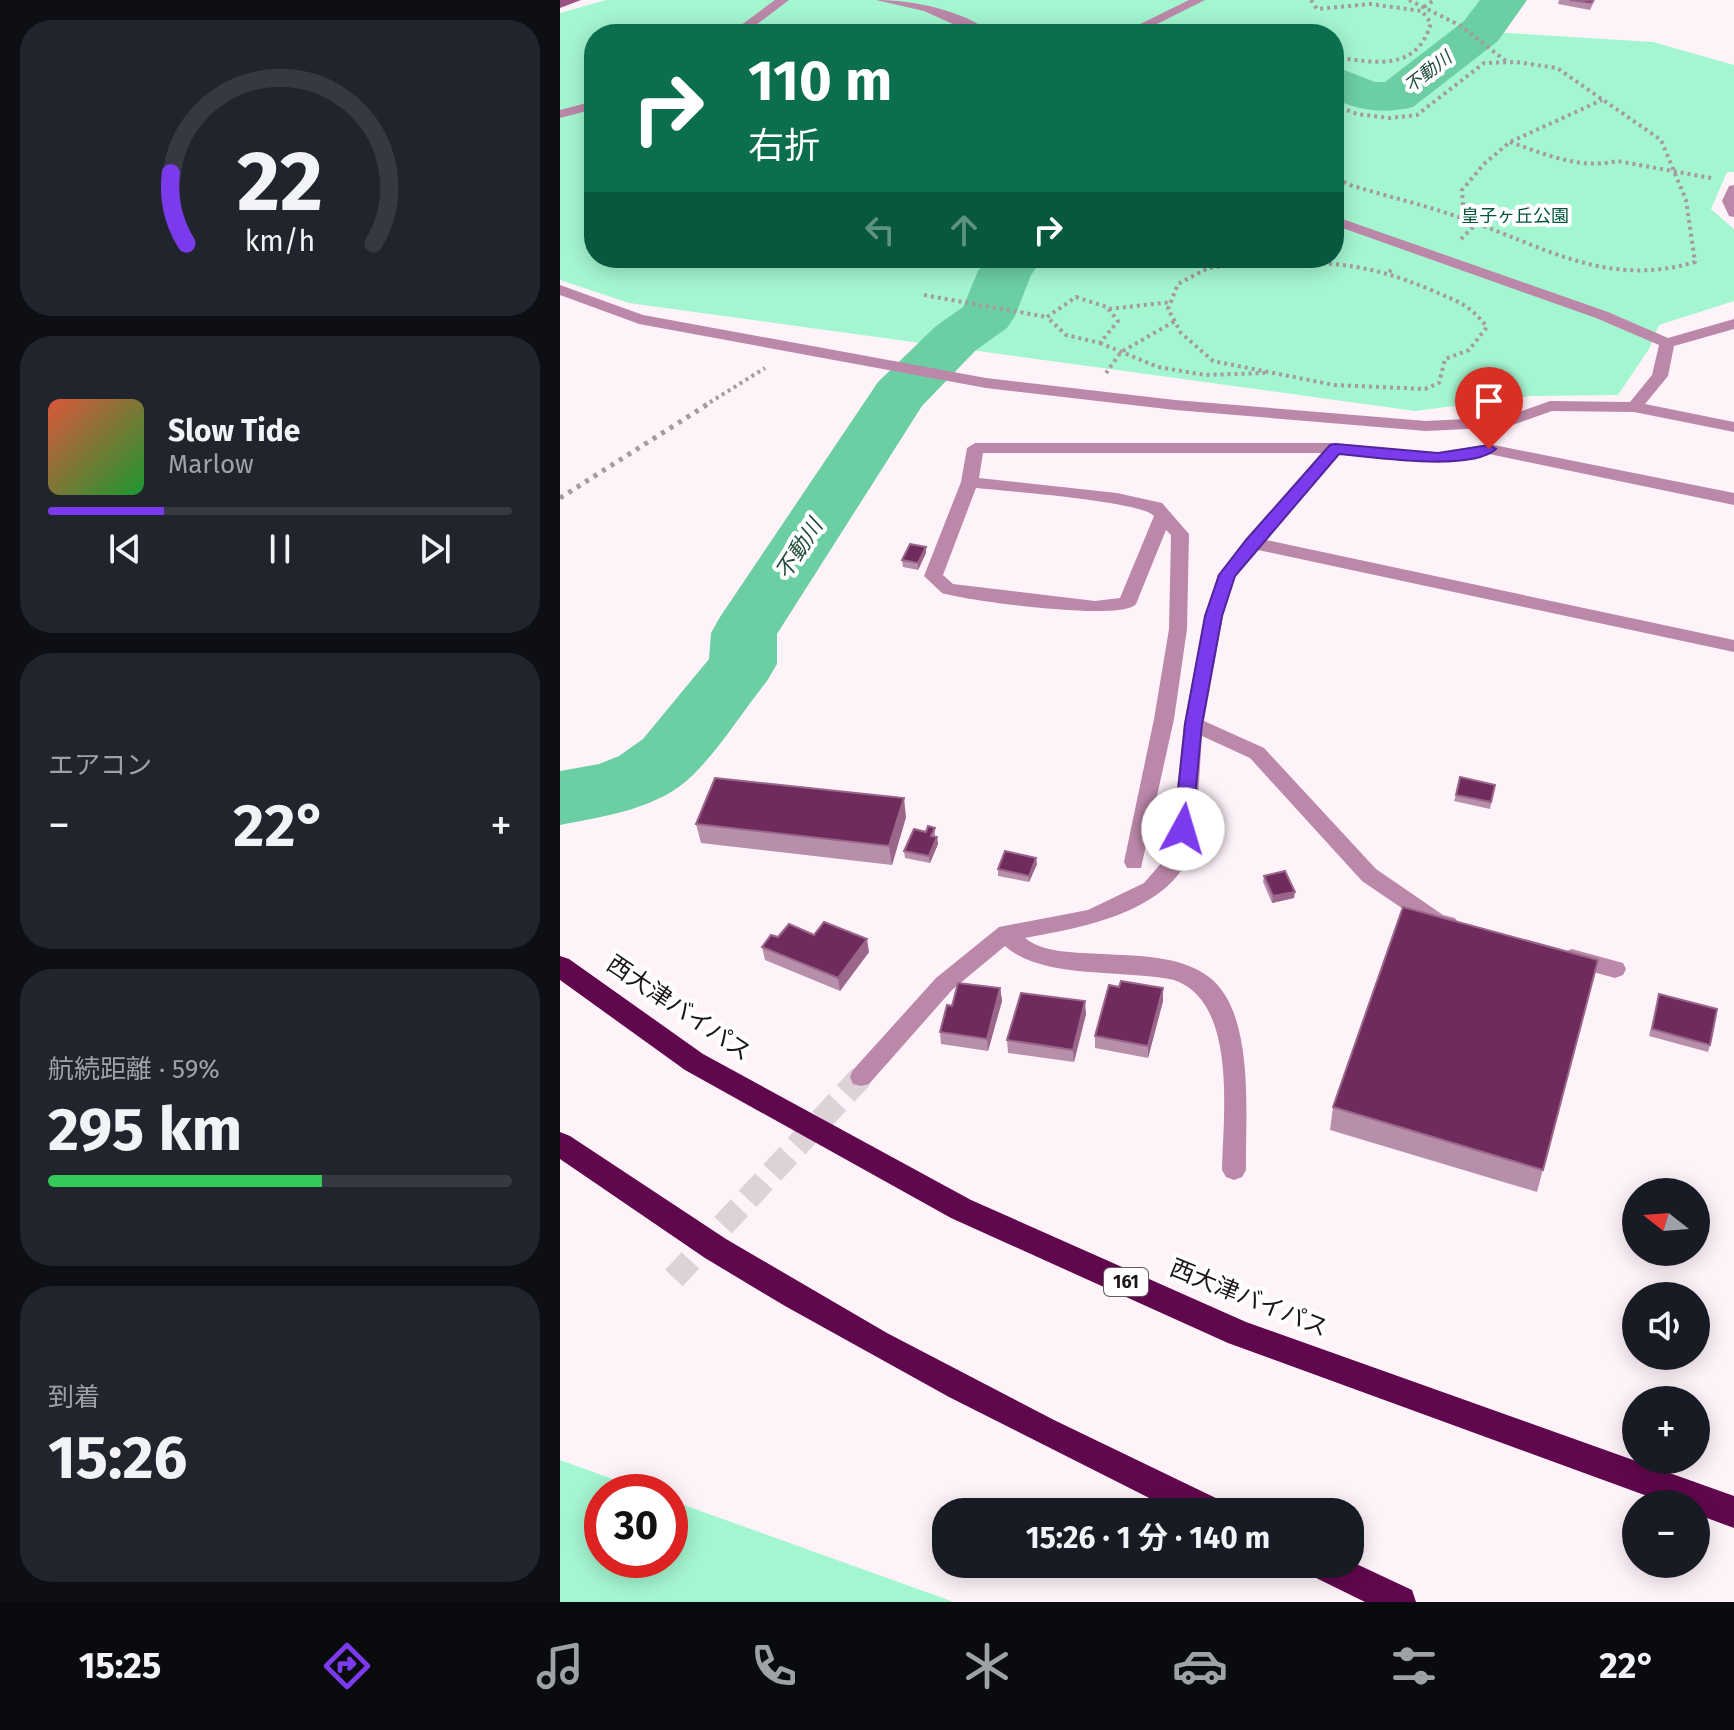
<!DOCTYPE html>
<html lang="ja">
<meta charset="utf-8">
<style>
body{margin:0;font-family:"Fira Sans","Noto Sans JP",sans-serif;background:#20242c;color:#f1f3f6;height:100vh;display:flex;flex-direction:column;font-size:30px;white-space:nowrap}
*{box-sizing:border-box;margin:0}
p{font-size:26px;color:#9ea1a6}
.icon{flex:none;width:44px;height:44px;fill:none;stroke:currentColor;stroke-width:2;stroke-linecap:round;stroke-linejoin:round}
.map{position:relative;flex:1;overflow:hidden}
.details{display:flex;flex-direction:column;gap:20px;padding:20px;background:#0d0f14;width:560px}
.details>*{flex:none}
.hud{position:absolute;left:24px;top:24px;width:760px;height:244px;border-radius:32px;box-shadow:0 4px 20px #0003;background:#0b6e4f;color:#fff;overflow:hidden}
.needle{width:52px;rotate:287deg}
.controls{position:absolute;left:1062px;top:1178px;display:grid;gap:16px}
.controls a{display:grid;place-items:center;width:88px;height:88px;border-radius:50%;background:#171b24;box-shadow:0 4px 20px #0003;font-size:40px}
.speed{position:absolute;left:24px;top:1474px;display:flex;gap:16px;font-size:40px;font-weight:700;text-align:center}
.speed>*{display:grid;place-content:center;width:104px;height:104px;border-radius:50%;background:#171b24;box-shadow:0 4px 20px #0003;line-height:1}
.speed .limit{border:12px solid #d22;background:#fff;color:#111}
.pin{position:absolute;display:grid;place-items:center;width:68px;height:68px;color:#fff;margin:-82px -34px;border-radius:50% 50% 50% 0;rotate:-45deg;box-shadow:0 0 8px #0007}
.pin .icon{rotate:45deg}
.me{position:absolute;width:88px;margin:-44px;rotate:6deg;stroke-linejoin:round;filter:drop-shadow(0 0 6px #0008)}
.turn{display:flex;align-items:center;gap:28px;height:168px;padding:0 32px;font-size:36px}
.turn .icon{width:104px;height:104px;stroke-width:2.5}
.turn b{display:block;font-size:56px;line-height:68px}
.lanes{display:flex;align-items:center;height:76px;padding:0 32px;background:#0003;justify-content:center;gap:40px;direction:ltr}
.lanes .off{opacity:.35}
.big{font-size:60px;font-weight:700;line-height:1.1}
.details .card{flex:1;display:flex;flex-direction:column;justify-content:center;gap:12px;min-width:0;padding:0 28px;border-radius:32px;background:#20242c}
.details .dial{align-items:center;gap:0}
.dial svg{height:208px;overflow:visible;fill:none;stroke:#363941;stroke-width:7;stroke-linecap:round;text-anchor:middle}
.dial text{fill:#f1f3f6;stroke:none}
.song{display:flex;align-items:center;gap:24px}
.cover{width:96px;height:96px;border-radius:12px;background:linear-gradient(135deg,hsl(10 70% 55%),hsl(130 70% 35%))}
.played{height:8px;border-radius:4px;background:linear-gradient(90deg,#7c3aed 25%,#363941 25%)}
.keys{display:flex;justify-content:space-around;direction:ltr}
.heat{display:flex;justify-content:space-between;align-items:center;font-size:44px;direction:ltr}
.charge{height:12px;border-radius:6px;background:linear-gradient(90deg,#34c759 59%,#363941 0)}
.trip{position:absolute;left:372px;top:1498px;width:432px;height:80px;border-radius:32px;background:#171b24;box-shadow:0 4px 20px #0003;font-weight:700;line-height:80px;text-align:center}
.tab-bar{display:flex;height:128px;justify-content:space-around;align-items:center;background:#090b0e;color:#9ea1a6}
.tab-bar .icon{width:56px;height:56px}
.tab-bar .active{color:#7c3aed}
.tab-bar b{font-size:36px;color:#f1f3f6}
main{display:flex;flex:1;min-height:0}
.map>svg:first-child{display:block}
</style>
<main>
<section class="details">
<div class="card dial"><svg viewBox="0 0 100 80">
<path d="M14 69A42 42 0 1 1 86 69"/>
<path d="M14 69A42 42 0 0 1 8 42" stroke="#7c3aed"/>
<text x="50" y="56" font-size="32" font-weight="700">22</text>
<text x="50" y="72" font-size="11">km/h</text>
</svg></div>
<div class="card">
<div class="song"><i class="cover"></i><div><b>Slow Tide</b><p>Marlow</p></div></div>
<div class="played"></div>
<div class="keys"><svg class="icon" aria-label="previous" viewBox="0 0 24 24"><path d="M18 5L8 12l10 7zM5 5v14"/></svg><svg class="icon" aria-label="pause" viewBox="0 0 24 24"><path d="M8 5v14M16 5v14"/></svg><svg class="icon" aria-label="next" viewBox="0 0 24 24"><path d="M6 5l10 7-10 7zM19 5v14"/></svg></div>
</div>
<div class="card"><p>エアコン</p>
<div class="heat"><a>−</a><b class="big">22°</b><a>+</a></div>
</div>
<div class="card"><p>航続距離 · 59%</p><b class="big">295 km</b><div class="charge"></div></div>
<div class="card"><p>到着</p><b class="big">15:26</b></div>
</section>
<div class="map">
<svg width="1174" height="1602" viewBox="0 0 1174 1602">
<rect width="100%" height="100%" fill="#fff3fa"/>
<g fill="#a4f6d0" fill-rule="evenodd">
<path d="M46,0H954L932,32L1093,42L1174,65V172H1167L1151,209L1174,229V301L1099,325L1089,349L1058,395L972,396L855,411L69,303L0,280V13ZM34,34H774V258H34Z"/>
<path d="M0,1460L89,1492H42V1560H110V1500L394,1602H0Z"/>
</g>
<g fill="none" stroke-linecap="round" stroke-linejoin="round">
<g fill="#6ccfa4" fill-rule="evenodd">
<path d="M920,0H967L938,41L853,107C825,114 800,111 774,99V66L815,82H825L904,21Z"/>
<path d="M427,258H483L471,275L455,316L447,328L416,350L362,406L217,634V664L207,681C183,711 161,747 133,775C99,809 45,816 0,825V771L39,764L59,756L83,739L149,659L151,633L160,617L318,382L376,326L403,307L418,271Z"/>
</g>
<path stroke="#ddd2d8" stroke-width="24" stroke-dasharray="24 12" stroke-linecap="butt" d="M114,1278L301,1077"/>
<g stroke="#a49a9f" stroke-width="4" stroke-dasharray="3 4" stroke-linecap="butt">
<path d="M751,0L757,9L810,4L862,11L871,23C857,72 815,63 774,57"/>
<path d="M849,0L901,26L947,62"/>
<path d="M864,7L874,0"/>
<path d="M774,105L797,114L830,118L857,115L924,63L956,62L997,68L1101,140L1126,200L1135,262C1048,288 987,248 907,220C869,206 829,197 790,185L774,177"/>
<path d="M950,142C985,154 1020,170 1057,161L1151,178"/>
<path d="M904,219L902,190L924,164L950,142L1042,100"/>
<path d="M901,239L917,223"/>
<path d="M699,262C769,262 805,262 871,290C898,302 908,303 927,327L909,350L885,359L879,383L865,389L774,385L653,361L621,333L608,309L618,284L648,268Z"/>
<path d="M829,272L833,269"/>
<path d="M364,295L487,317"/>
<path d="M516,297L547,307L558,321L540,343L506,335L487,317Z"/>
<path d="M549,309L611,302"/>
<path d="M540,343L598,367L645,375L705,373"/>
<path d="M546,373L561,352L615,321"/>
<path d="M144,406L205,368"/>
</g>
<path stroke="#a49a9f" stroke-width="5" stroke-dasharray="4 6" stroke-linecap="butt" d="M0,498L148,404"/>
<path fill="#bc88aa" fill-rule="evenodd" d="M415,443H775L783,448L775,453H423L419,478L557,493L602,503L629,534L627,629L614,719L581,868H567L564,862L594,719L609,629L611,535L606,530L576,604C562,622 408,601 382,593L364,576L401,482L407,448ZM416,488C444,491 581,501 594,516L560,598L535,601L393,584L383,575Z"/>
<g fill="#bc88aa" fill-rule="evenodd">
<path d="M215,0H229L184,34H169Z"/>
<path d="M316,0C352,0 404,10 433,34H415L364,11Z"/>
<path d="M629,0H645L577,34H560Z"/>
<path d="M34,101V109L0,118V110Z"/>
<path d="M1174,185V217L1169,216L1162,201L1169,186Z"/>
<path d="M774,216L1048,312L1108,338L1174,319V329L1114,346L1108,376L1085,404L1174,422V432L1074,412L992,411L947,427L866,431L615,410L426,388L79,324L0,295V285L83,315L426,378L615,400L866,421L945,417L990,401L1070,402L1092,375L1099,345L1036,318L774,225Z"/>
<path d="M775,443L878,453L929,444L1174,493V505L929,454L878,463L779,454L706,540L1174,640V652L698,550L675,577L663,616L644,721L704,748L816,869L883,915L895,918L899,924L895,930L888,932L871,928L802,881L690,758L642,736C640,761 637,839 629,857C603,914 519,928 465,938C485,954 517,952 542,954C575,956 621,955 649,977C696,1013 685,1117 686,1170L682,1177L674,1180L666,1177L662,1170C663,1116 678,1002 614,980C564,969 483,980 445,946L392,990L309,1084L301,1086L293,1084L290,1077L293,1070L376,978L439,927L528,910L584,883L610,853L624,724L645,616L658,575L769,444Z"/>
<path d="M1012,949L1063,963L1066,969L1063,975L1055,978L1004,964L1001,958L1004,952Z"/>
</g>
<path fill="#9b5184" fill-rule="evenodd" d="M0,0H21L0,8Z"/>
<g fill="#61074d" fill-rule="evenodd">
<path d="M0,956L9,959L143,1054L411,1200L686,1322L1174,1496V1528L1136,1514V1504H1109L668,1343L391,1218L125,1070L0,980Z"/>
<path d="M0,1132L10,1136L166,1239L327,1333L494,1420L662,1501L667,1512H617L389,1397L225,1306L145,1258L0,1159Z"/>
<path d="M790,1561L852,1590L856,1602H805L750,1575L745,1564H790Z"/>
</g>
</g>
<g fill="#b78fab">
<path d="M999,0H1035L1030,10L998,4Z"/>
<path d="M366,547V553L358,570L343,567L342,560Z"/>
<path d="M935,785L930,809L894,801L896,795Z"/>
<path d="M346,817L332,865L141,843L136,824Z"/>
<path d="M375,828V837H377L378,844L370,863L345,858L344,851L366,832Z"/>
<path d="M477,864L469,882L438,876V869Z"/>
<path d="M704,876L734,898L712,903L703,882Z"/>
<path d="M254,935L309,952L280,991L205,960L202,947L218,937Z"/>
<path d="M1038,960L977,1192L770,1130L773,1107Z"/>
<path d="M440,988L442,1001L428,1051L381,1044L380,1032L392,1006Z"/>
<path d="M1099,994L1150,1045L1148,1052L1089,1036Z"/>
<path d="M603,1001L588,1058L535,1048V1036Z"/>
<path d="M526,1014L514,1062L448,1053L447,1040Z"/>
</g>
<g fill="#9a678b">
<path d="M366,547V553L358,570V563Z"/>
<path d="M344,798L346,817L332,865L329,846Z"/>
<path d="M377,837L378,844L370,863L369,856Z"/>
<path d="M476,858L477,864L469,882V876Z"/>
<path d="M735,892L734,898L712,903L713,896Z"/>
<path d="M307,939L309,952L280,991L278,978Z"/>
<path d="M440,988L442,1001L428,1051L427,1039Z"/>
<path d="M603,988V1001L588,1058V1046Z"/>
<path d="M525,1001L526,1014L514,1062L513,1050Z"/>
</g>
<g fill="#6f2b5c" stroke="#9a678b" stroke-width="2">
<path d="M1010,0H1033L1031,3Z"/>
<path d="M350,544L366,547L358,563L342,560Z"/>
<path d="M900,777L935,785L931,802L896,795Z"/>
<path d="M155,778L344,798L329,846L136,824Z"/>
<path d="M368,826L375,828L371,836L377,837L369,856L344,851L354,829L366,832Z"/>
<path d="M445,851L476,858L469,876L438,869Z"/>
<path d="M725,871L735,892L713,896L704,876Z"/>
<path d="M843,907L1038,960L983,1170L773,1107Z"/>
<path d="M264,922L307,939L278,978L202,947L211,935L218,937L229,924L254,935Z"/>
<path d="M561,981L603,988L588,1046L535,1036L549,985L559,987Z"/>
<path d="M398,983L440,988L427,1039L380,1032L387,1005L392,1006Z"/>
<path d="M461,993L525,1001L513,1050L447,1040Z"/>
<path d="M1099,994L1157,1009L1150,1045L1092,1029Z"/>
</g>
<path fill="#7c3aed" stroke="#51269a" stroke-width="2" d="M775,444L878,453L929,445L936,449C911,472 814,457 779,454L675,576L662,616L642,724L632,829L629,834H616L614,829L625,724L645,616L659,575L686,540L770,445Z"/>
<g text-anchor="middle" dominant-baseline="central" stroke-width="8" stroke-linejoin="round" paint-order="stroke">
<g font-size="18" font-style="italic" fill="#224c3a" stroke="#fff">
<text transform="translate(868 72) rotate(-38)">不動川</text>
</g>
<g font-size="18" fill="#00553a" stroke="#fff">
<text x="955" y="216">皇子ヶ丘公園</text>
</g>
<rect fill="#fff" stroke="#605b5e" stroke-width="2" x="544" y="1268" width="44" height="28" rx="6"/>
<g font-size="18" font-weight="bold" fill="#1c1519">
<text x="566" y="1282">161</text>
</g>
<g font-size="22" font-style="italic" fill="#224c3a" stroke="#fff">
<text transform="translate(239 549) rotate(-57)">不動川</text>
</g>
<g font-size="24" fill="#1c1519" stroke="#fff">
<text transform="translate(119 1008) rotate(34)">西大津バイパス</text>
<text transform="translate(689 1298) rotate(22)">西大津バイパス</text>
</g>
</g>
</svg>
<div class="controls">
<a><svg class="needle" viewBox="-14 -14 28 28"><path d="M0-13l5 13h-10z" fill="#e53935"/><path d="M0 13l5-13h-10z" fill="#9ea1a6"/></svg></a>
<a><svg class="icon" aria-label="sound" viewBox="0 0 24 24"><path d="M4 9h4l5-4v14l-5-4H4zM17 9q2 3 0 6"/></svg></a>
<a>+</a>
<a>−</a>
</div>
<div class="speed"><div class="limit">30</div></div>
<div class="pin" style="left:929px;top:449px;background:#d93025"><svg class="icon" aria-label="arrive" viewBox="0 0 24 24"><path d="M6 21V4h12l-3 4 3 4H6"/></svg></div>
<svg class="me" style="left:623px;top:829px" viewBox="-20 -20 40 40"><circle r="19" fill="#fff"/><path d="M0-13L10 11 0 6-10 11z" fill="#7c3aed"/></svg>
<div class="trip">15:26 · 1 分 · 140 m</div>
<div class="hud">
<div class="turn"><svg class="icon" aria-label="right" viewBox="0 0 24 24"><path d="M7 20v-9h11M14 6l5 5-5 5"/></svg><div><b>110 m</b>右折</div></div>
<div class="lanes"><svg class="icon off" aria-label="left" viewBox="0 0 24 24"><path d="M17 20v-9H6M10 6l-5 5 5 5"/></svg><svg class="icon off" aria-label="ahead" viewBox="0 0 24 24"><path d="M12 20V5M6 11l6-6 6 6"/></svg><svg class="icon" aria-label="right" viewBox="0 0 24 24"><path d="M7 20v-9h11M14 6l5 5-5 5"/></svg></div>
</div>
</div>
</main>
<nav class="tab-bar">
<b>15:25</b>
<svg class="icon active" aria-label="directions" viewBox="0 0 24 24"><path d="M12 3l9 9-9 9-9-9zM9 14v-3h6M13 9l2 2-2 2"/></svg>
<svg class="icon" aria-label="music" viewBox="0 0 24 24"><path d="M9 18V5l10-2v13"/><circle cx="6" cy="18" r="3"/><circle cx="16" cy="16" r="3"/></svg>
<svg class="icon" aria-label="phone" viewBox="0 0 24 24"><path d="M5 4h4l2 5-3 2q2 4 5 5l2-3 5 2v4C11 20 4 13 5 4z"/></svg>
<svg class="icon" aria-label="climate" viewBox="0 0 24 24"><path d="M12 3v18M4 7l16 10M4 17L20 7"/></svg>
<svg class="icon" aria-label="car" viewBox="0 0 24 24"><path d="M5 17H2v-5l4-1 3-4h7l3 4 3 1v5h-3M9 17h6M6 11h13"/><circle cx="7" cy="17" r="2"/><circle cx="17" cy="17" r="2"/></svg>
<svg class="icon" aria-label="filters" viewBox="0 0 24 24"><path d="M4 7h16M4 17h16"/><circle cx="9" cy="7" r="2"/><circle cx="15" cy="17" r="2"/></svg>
<b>22°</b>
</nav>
